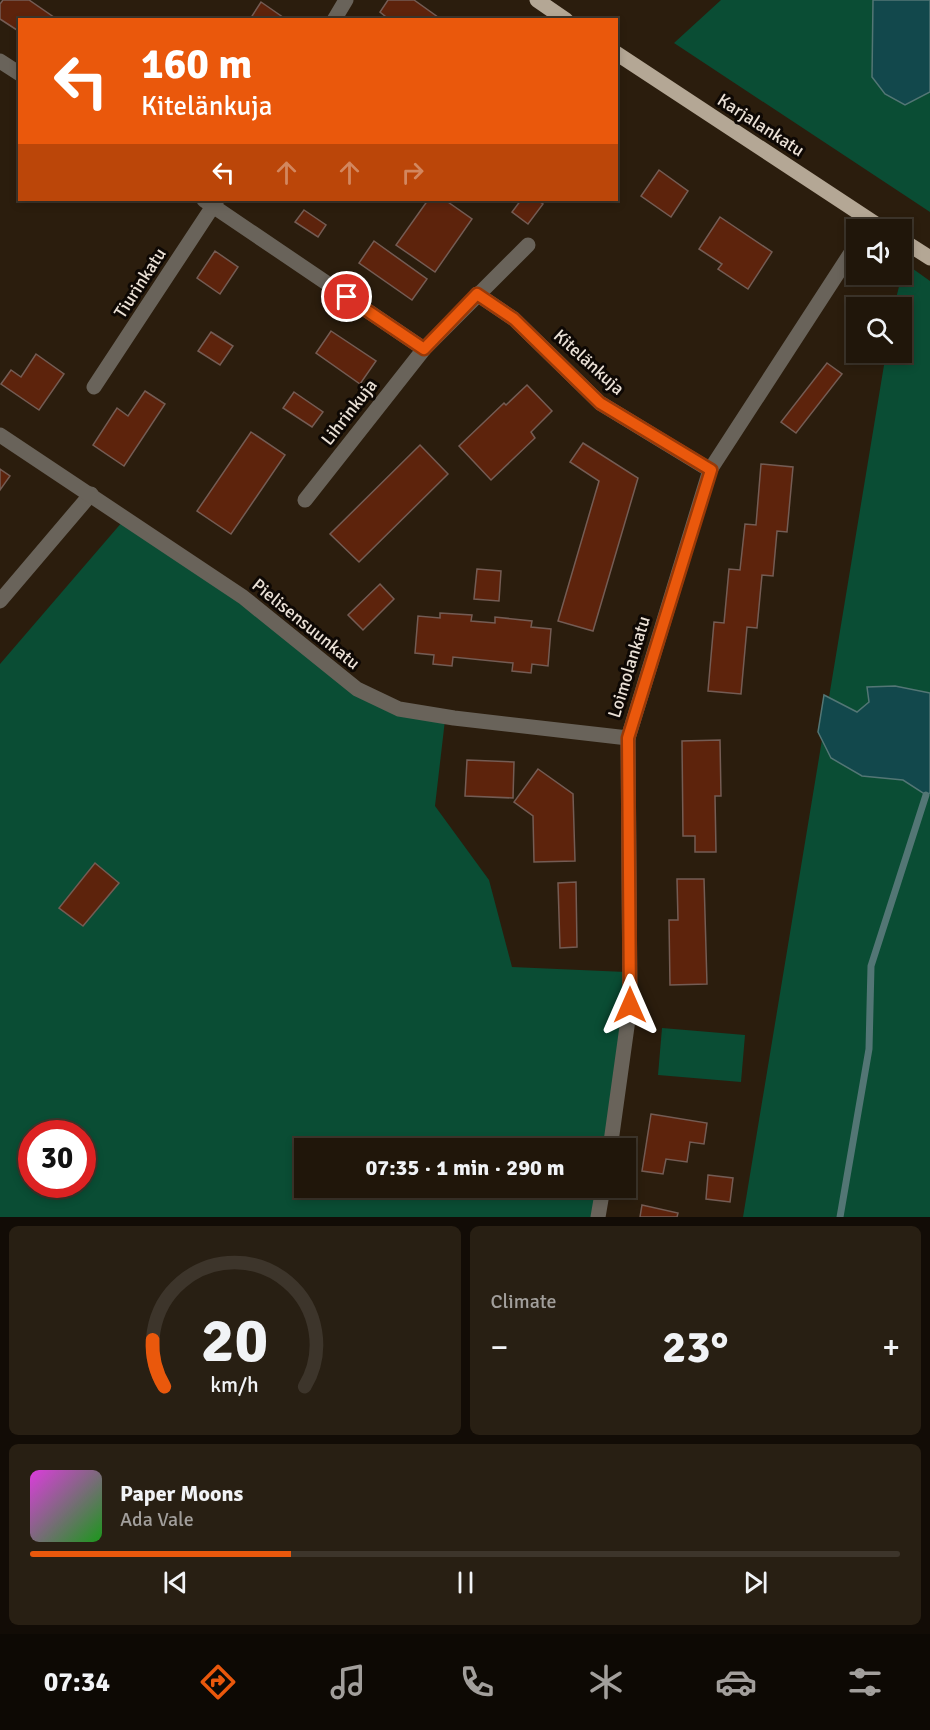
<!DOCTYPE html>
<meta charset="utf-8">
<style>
body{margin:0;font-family:Signika,sans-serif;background:#281f13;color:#f1f3f6;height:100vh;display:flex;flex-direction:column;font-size:22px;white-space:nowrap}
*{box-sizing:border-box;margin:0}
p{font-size:20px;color:#a29f9c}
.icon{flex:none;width:33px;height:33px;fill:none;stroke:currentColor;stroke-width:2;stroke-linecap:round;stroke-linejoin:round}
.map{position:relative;height:1217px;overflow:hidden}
.panel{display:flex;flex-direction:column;gap:9px;padding:9px;background:#120c06;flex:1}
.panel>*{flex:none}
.guide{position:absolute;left:18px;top:18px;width:600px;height:183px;border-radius:0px;box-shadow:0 3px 9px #0003,0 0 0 2px #3d352b;background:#ea580c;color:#fff;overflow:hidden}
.controls{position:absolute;left:846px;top:219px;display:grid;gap:12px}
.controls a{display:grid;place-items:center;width:66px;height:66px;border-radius:0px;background:#20160a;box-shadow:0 3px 9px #0003,0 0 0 2px #3d352b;font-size:30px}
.speed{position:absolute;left:18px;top:1120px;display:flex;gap:12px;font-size:30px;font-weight:700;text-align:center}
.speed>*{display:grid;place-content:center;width:78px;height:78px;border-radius:50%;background:#20160a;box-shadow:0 3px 9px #0003,0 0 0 2px #3d352b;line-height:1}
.speed .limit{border:9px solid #d22;background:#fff;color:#111}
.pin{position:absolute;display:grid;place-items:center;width:51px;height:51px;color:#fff;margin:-26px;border:3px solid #fff;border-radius:50%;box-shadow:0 2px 6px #0007}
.me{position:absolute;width:66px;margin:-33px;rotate:0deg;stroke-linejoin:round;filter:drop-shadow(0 0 4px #0008)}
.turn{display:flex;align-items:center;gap:21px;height:126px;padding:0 24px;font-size:27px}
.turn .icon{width:78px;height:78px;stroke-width:2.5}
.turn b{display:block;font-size:42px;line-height:51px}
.lanes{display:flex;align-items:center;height:57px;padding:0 24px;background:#0003;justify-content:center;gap:30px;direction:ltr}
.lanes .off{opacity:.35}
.big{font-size:45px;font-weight:800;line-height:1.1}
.panel .widget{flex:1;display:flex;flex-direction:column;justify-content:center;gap:9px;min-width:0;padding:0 21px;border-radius:9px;background:#281f13}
.panel .dial{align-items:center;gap:0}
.dial svg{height:156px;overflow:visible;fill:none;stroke:#3d352b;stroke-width:7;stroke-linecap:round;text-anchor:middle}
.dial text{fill:#f1f3f6;stroke:none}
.song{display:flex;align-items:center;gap:18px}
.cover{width:72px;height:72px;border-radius:9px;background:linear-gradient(135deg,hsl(300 70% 55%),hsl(120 70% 35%))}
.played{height:6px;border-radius:3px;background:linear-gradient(90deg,#ea580c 30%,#3d352b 30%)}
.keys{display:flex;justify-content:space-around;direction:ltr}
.heat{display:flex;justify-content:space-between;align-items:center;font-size:33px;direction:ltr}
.panel .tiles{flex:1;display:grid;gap:9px;grid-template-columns:1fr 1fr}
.widget:last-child{grid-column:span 2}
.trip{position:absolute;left:294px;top:1138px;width:342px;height:60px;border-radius:0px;background:#20160a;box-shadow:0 3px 9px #0003,0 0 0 2px #3d352b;font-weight:800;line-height:60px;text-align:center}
.tab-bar{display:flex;height:96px;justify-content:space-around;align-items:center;background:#0d0904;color:#a29f9c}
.tab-bar .icon{width:42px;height:42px}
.tab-bar .current{color:#ea580c}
.tab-bar b{font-size:27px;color:#f1f3f6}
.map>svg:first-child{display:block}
</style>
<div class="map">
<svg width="930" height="1217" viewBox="0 0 930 1217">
<rect width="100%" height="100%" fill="#2b1d0d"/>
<g fill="#0a4d34" fill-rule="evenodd">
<path d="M721,0H873L872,77L905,105L930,92V212L674,43Z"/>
<path d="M902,261L930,281V1217H743L886,353L902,352V308L894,307L902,274Z"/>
<path d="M123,521L180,557L357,694L445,720L435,806L489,880L512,967L626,972L606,1149H304V1188H600L594,1217H0V664ZM32,1134H82V1185H32Z"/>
<path d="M662,1028L745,1035L741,1082L658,1075Z"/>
</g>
<g fill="#12484c" stroke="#537675" stroke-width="1.5">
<path d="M873,0H930V92L905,105L885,94L872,77Z"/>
<path d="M895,686L930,693V793L926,795L903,780L862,776L831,758L818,732L824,695L857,712L869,702L867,687Z"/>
</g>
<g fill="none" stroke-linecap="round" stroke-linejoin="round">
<path stroke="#537675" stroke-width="7" d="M840,1217L869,1049L871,966L926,795"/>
</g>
<g fill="#5d230c" stroke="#745c54" stroke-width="1.5">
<path d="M3,0H29L58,20H20V32L0,19V4Z"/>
<path d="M388,0H414L442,20H390L380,12Z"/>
<path d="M261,2L287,20H258L252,16Z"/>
<path d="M659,170L688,191L671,217L641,196Z"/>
<path d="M428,200H445L472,219L435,272L396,245Z"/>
<path d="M521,200H537L543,204L528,224L512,212Z"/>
<path d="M304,210L326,225L318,237L295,222Z"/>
<path d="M720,217L772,252L748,289L718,269L722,264L699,249Z"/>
<path d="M374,241L427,279L412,300L359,263Z"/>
<path d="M215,251L238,267L220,294L197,278Z"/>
<path d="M331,331L376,361L360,384L316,353Z"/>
<path d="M211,332L233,346L220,365L198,351Z"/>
<path d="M36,354L64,374L39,410L1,384L11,370L21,377Z"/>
<path d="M827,363L842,374L796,433L781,422Z"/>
<path d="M527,385L552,411L531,432L535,438L491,480L459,446L504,403L506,405Z"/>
<path d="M145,391L165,404L124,466L93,445L117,408L128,416Z"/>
<path d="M294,392L323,412L312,427L283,408Z"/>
<path d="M251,432L285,455L231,534L197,511Z"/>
<path d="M583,443L638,478L593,631L558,621L599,481L570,462Z"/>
<path d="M420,445L448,474L359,562L330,534Z"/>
<path d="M761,464L793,467L787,532L777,531L773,576L762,575L757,628L747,627L741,694L708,691L714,622L724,623L729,569L740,570L745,524L756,525Z"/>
<path d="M0,469L10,476L0,490Z"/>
<path d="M477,569L501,571L499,601L474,599Z"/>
<path d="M380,584L394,599L363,630L348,615Z"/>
<path d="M440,613L472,615L471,621L495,623V617L532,621L531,627L551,629L548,666L532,664L531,673L512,671L513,663L453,657L452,666L433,664L434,655L415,653L418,616L440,618Z"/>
<path d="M720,740L721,796H715L716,852H695V836H683L682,741Z"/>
<path d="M467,760L514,762L513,798L465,796Z"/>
<path d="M538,769L573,794L575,861L534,862L533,816L514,802Z"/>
<path d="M95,863L119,883L83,926L59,908Z"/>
<path d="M677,879H704L707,984L670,985L669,920H678Z"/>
<path d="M576,882L577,947L560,948L558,883Z"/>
<path d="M651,1114L707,1123L704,1144L690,1142L687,1162L666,1159L663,1174L642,1171Z"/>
<path d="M708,1175L733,1178L730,1202L706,1199Z"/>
<path d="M642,1205L678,1213L677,1217H640Z"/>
</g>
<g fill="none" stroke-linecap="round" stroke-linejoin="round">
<g stroke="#69635a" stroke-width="15">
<path d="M334,20L346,0"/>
<path d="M0,61L20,74"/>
<path d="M204,200L424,349L528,245"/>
<path d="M477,294L514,319L600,403L710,470"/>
<path d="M94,387L217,200"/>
<path d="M305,500L424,349"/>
<path d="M0,601L91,494"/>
<path d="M610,1149L630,1005L628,738"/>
<path d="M598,1217L603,1188"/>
</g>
<path stroke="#69635a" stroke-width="15" d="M0,435L243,597L357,689L399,709L454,718L628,738L710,470L856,245"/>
<g stroke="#b4a795" stroke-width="15">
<path d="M537,0L566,20"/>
<path d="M616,53L885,230"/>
<path d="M902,240L930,258"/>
</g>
</g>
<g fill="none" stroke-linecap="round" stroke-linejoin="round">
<g stroke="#983908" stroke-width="15">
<path id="route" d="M347,297L424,349L477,294L514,319L600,403L711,470L628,738L630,1005"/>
</g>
<use href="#route" stroke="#ea580c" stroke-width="10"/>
</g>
<g text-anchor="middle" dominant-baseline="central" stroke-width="6" stroke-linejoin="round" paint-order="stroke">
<g font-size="18" fill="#eae0d6" stroke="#0e0804">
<text transform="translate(761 125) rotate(33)">Karjalankatu</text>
<text transform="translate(140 283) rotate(-57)">Tiurinkatu</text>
<text transform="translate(589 362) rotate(42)">Kitelänkuja</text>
<text transform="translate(349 412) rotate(-52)">Lihrinkuja</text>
<text transform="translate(306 624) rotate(39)">Pielisensuunkatu</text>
<text transform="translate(629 667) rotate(-73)">Loimolankatu</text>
</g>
</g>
</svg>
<div class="controls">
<a><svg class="icon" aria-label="sound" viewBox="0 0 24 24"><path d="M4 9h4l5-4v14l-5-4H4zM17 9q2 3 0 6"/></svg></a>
<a><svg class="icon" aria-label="search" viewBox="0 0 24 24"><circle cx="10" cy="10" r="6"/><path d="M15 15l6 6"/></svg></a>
</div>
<div class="speed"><div class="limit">30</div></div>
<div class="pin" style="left:347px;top:297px;background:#d93025"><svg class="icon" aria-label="arrive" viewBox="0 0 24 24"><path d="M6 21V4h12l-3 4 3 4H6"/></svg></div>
<svg class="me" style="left:630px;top:1005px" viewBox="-20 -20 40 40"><path d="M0-17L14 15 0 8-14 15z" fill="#ea580c" stroke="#fff" stroke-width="4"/></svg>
<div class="trip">07:35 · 1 min · 290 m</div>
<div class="guide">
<div class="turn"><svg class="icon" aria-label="left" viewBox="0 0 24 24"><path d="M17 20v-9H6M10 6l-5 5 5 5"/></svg><div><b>160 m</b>Kitelänkuja</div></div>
<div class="lanes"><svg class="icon" aria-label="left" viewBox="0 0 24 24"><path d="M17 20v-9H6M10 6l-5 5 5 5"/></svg><svg class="icon off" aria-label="ahead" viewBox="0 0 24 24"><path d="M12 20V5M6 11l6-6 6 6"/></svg><svg class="icon off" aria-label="ahead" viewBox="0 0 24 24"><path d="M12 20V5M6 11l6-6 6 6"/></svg><svg class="icon off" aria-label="right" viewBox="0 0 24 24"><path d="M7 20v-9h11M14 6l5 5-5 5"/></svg></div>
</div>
</div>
<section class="panel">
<div class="tiles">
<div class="widget dial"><svg viewBox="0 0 100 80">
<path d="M14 69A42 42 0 1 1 86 69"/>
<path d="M14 69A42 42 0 0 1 8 45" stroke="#ea580c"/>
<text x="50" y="56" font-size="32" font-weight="700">20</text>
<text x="50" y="72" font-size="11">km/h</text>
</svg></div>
<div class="widget"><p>Climate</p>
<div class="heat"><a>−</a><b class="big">23°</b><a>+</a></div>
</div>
<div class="widget">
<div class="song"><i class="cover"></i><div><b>Paper Moons</b><p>Ada Vale</p></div></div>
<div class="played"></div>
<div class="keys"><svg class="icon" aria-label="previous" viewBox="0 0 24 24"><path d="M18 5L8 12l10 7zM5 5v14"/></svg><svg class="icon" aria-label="pause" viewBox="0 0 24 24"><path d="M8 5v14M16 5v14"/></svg><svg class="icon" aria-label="next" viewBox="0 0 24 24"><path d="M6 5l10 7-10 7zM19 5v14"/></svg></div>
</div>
</div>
</section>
<nav class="tab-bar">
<b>07:34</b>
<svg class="icon current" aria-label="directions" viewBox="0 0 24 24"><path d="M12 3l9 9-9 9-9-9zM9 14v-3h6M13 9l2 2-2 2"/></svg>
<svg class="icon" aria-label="music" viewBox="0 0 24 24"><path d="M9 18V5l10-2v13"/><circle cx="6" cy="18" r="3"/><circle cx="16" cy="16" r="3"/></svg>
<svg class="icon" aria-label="phone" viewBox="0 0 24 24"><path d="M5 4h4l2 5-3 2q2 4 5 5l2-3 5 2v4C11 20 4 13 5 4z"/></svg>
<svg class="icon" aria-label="climate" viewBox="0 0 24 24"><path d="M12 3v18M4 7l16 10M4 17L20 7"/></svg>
<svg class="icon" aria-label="car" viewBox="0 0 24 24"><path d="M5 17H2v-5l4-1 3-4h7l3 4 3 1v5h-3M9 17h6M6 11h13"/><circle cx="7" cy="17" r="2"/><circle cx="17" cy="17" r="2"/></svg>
<svg class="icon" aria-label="filters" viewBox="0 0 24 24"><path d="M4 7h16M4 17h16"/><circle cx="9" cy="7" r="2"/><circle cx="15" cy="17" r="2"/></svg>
</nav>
